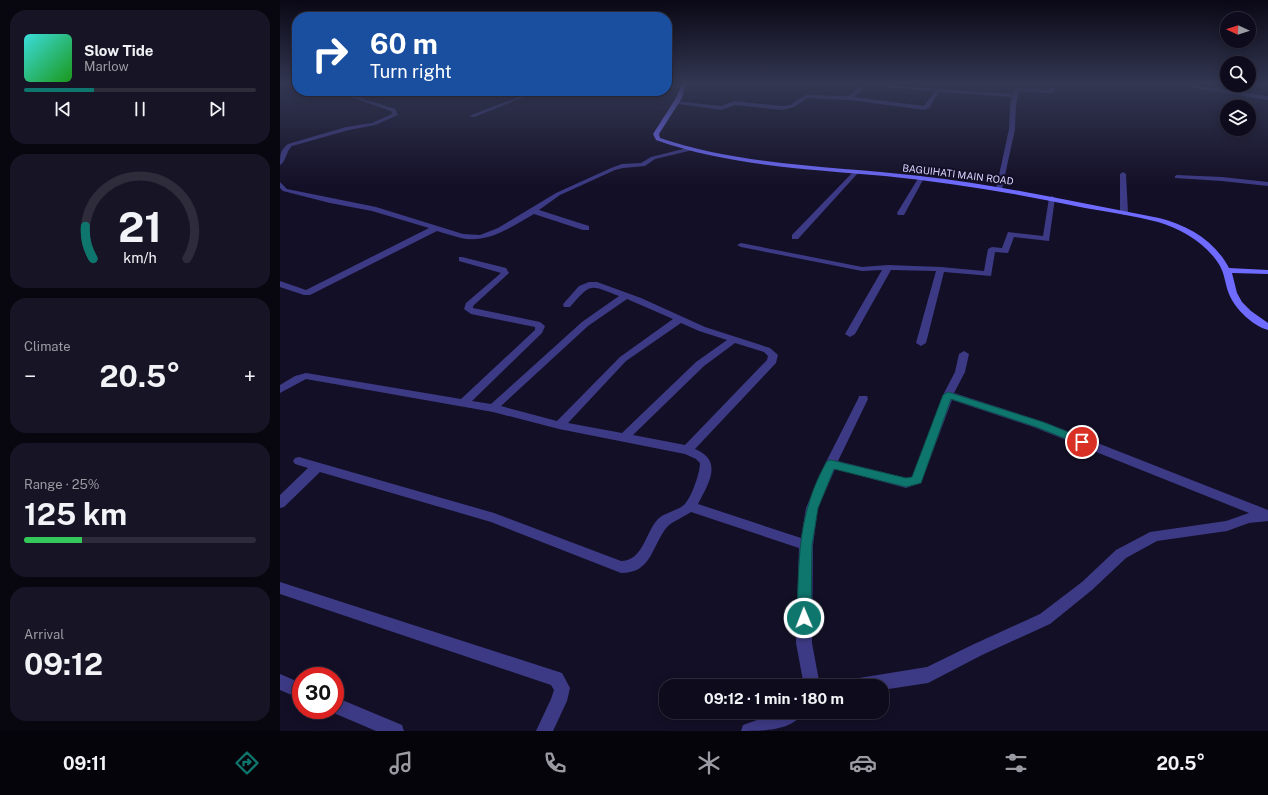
<!DOCTYPE html>
<meta charset="utf-8">
<style>
body{margin:0;font-family:"Public Sans",sans-serif;background:#171425;color:#f1f3f6;height:100vh;display:flex;flex-direction:column;font-size:15px;white-space:nowrap}
*{box-sizing:border-box;margin:0}
p{font-size:13px;color:#9b9ba3}
.icon{flex:none;width:22px;height:22px;fill:none;stroke:currentColor;stroke-width:2;stroke-linecap:round;stroke-linejoin:round}
.map{position:relative;flex:1;overflow:hidden}
.side{display:flex;flex-direction:column;gap:10px;padding:10px;background:#08060f;width:280px}
.side>*{flex:none}
.top-card{position:absolute;left:12px;top:12px;width:380px;height:84px;border-radius:16px;box-shadow:0 2px 10px #0003,0 0 0 1px #2e2b3b;background:#1a4fa0;color:#fff;overflow:hidden}
.needle{width:26px;rotate:273deg}
.tools{position:absolute;left:940px;top:12px;display:grid;gap:8px}
.tools a{display:grid;place-items:center;width:36px;height:36px;border-radius:50%;background:#0e0b1c;box-shadow:0 2px 10px #0003,0 0 0 1px #2e2b3b;font-size:20px}
.speed{position:absolute;left:12px;top:667px;display:flex;gap:8px;font-size:20px;font-weight:700;text-align:center}
.speed>*{display:grid;place-content:center;width:52px;height:52px;border-radius:50%;background:#0e0b1c;box-shadow:0 2px 10px #0003,0 0 0 1px #2e2b3b;line-height:1}
.speed .limit{border:6px solid #d22;background:#fff;color:#111}
.pin{position:absolute;display:grid;place-items:center;width:34px;height:34px;color:#fff;margin:-17px;border:2px solid #fff;border-radius:50%;box-shadow:0 1px 4px #0007}
.me{position:absolute;width:44px;margin:-22px;rotate:359deg;stroke-linejoin:round;filter:drop-shadow(0 0 3px #0008)}
.turn{display:flex;align-items:center;gap:14px;height:84px;padding:0 12px;font-size:18px}
.turn .icon{width:52px;height:52px;stroke-width:2.5}
.turn b{display:block;font-size:28px;line-height:34px}
.big{font-size:30px;font-weight:700;line-height:1.1}
.side .tile{flex:1;display:flex;flex-direction:column;justify-content:center;gap:6px;min-width:0;padding:0 14px;border-radius:16px;background:#171425}
.side .dial{align-items:center;gap:0}
.dial svg{height:104px;overflow:visible;fill:none;stroke:#2e2b3b;stroke-width:7;stroke-linecap:round;text-anchor:middle}
.dial text{fill:#f1f3f6;stroke:none}
.song{display:flex;align-items:center;gap:12px}
.cover{width:48px;height:48px;border-radius:6px;background:linear-gradient(135deg,hsl(180 70% 55%),hsl(120 70% 35%))}
.played{height:4px;border-radius:2px;background:linear-gradient(90deg,#0f766e 30%,#2e2b3b 30%)}
.keys{display:flex;justify-content:space-around;direction:ltr}
.heat{display:flex;justify-content:space-between;align-items:center;font-size:22px;direction:ltr}
.charge{height:6px;border-radius:3px;background:linear-gradient(90deg,#34c759 25%,#2e2b3b 0)}
.trip{position:absolute;left:379px;top:679px;width:230px;height:40px;border-radius:16px;background:#0e0b1c;box-shadow:0 2px 10px #0003,0 0 0 1px #2e2b3b;font-weight:700;line-height:40px;text-align:center}
.menu{display:flex;height:64px;justify-content:space-around;align-items:center;background:#06040b;color:#9b9ba3}
.menu .icon{width:28px;height:28px}
.menu .active{color:#0f766e}
.menu b{font-size:18px;color:#f1f3f6}
main{display:flex;flex:1;min-height:0}
.map>svg:first-child{display:block}
</style>
<main>
<section class="side">
<div class="tile">
<div class="song"><i class="cover"></i><div><b>Slow Tide</b><p>Marlow</p></div></div>
<div class="played"></div>
<div class="keys"><svg class="icon" aria-label="previous" viewBox="0 0 24 24"><path d="M18 5L8 12l10 7zM5 5v14"/></svg><svg class="icon" aria-label="pause" viewBox="0 0 24 24"><path d="M8 5v14M16 5v14"/></svg><svg class="icon" aria-label="next" viewBox="0 0 24 24"><path d="M6 5l10 7-10 7zM19 5v14"/></svg></div>
</div>
<div class="tile dial"><svg viewBox="0 0 100 80">
<path d="M14 69A42 42 0 1 1 86 69"/>
<path d="M14 69A42 42 0 0 1 8 44" stroke="#0f766e"/>
<text x="50" y="56" font-size="32" font-weight="700">21</text>
<text x="50" y="72" font-size="11">km/h</text>
</svg></div>
<div class="tile"><p>Climate</p>
<div class="heat"><a>−</a><b class="big">20.5°</b><a>+</a></div>
</div>
<div class="tile"><p>Range · 25%</p><b class="big">125 km</b><div class="charge"></div></div>
<div class="tile"><p>Arrival</p><b class="big">09:12</b></div>
</section>
<div class="map">
<svg width="988" height="731" viewBox="0 0 988 731">
<rect width="100%" height="100%" fill="#130f26"/>
<g fill="none" stroke-linecap="round" stroke-linejoin="round">
<g fill="#3d3a85" fill-rule="evenodd">
<path d="M772,83H776L773,92L769,93L739,91L736,105L735,129L722,189L719,191L716,189L729,129L730,105L732,97L659,92L649,108L645,110L570,100L527,98L514,107L502,110L455,105L442,110L392,103L395,101L441,106L454,101L502,106L510,105L526,95L569,96L580,86L589,84L733,94L735,89L737,88L768,90ZM589,86L655,91L644,106L574,97L584,88Z"/>
<path d="M884,83H898L988,96V100Z"/>
<path d="M387,85L404,87L402,88L387,87Z"/>
<path d="M53,91H60L115,109L118,115L95,125L69,130L12,146C6,151 6,162 0,165C0,155 0,150 8,144L66,127L92,123L112,114L111,111Z"/>
<path d="M254,91H260L194,117L189,116Z"/>
<path d="M411,147L413,148V150L375,159L365,166L343,168L335,170L280,195L259,210L309,226V230H303L254,214C231,227 208,244 181,238C173,236 164,233 157,231L30,295H24L0,287V281L26,290L149,228L92,211L50,203L3,191L0,188V182L7,189L96,207L183,234L200,235L218,228L276,193L331,168L342,164L361,163L371,157Z"/>
<path d="M573,172L578,173L518,239H512V235Z"/>
<path d="M843,172L846,174L848,213L844,215L840,213V174Z"/>
<path d="M897,175L942,177L988,182V186L942,181L895,178V176Z"/>
<path d="M639,177L644,178L624,215H618L617,213Z"/>
<path d="M772,196L775,198L769,241L734,237L728,253L715,252L711,276L664,272L646,343L641,346L636,343L656,271L611,270L575,334L570,337L565,334L602,270L582,271L461,247L457,245L461,243L582,267L608,265L661,267L704,271L708,249L712,247L722,248L728,232L763,236L769,198Z"/>
<path d="M179,257H182L226,268L229,273L193,306V308L260,322L265,326L262,333L192,401L211,404L302,322L339,296C309,285 312,282 290,307H284L283,305L284,303L299,286L309,282H317L361,298L425,327L490,348L498,355L496,363L415,449C444,461 428,484 418,504L521,538L526,508L545,464L578,399L579,396H587L588,399L558,461L626,478L632,477L663,395L675,372L679,354L684,351L689,354L685,372L674,393L764,422L988,510V521L969,523L947,531L877,541L846,558L812,590L770,624L702,655L648,683L602,690V686H571L573,680L579,678L647,667L692,645L760,614L802,582L836,550L870,532L946,521L969,513L756,428L672,400L641,483L626,488L555,469L538,508L533,545L532,643L540,686H524L516,643L519,548L411,512C404,517 393,521 387,527C371,547 372,573 341,573L211,522L40,472L4,507L0,508V495L28,468L15,464L13,461L15,458L19,457L214,513L341,561C363,561 365,533 378,519C385,512 398,511 405,504C412,496 420,473 420,463L416,459L405,454L279,429L213,412L26,379L0,393V385L15,376L26,373L181,399L255,330V327L191,314L184,309L186,303L221,273L179,261ZM347,299L393,319L340,357L277,421L221,406L308,326ZM401,323L419,331L447,340L416,362L342,433L288,423L346,361ZM455,343L484,352L488,356L487,360L405,445L353,435L424,366Z"/>
<path d="M0,582L282,673L290,688L287,701L273,731H256L271,699L274,690L271,685L0,594Z"/>
<path d="M0,674L21,683V699L0,690Z"/>
<path d="M55,697L122,725L124,731H96L49,711L55,710Z"/>
<path d="M500,712H523C514,731 481,731 461,731L463,725Z"/>
</g>
<path fill="#6f6bff" fill-rule="evenodd" d="M402,83H406L402,98L379,134L380,138C463,166 554,166 640,176C721,185 800,203 879,218C908,225 935,241 949,268L988,270V274L952,273L957,293L962,302L971,311L988,323V330C973,326 955,309 949,294C945,284 945,275 940,266C927,244 902,229 878,222C854,216 829,212 805,208C739,194 673,183 605,176C529,169 449,166 376,140L373,134L396,98Z"/>
</g>
<linearGradient id="sky" x2="0" y2="1"><stop stop-color="#0a0815"/><stop offset="0.45" stop-color="#333752"/><stop offset="1" stop-color="#333752" stop-opacity="0"/></linearGradient>
<rect width="988" height="186" fill="url(#sky)"/>
<path fill="#0f766e" stroke="#0a4d48" d="M668,392L763,422L806,439L808,442L806,444H799L756,427L671,399L641,483L626,487L554,469L538,508L532,545L531,618L529,623L524,625L519,623L517,618C519,560 517,514 547,461L551,460L626,478L632,477L663,395Z"/>
<g text-anchor="middle" dominant-baseline="central" stroke-width="4" stroke-linejoin="round" paint-order="stroke">
<g font-size="10" fill="#d9d4ff" stroke="#130f26">
<text transform="translate(678 174) rotate(7)">BAGUIHATI MAIN ROAD</text>
</g>
</g>
</svg>
<div class="tools">
<a><svg class="needle" viewBox="-14 -14 28 28"><path d="M0-13l5 13h-10z" fill="#e53935"/><path d="M0 13l5-13h-10z" fill="#9b9ba3"/></svg></a>
<a><svg class="icon" aria-label="search" viewBox="0 0 24 24"><circle cx="10" cy="10" r="6"/><path d="M15 15l6 6"/></svg></a>
<a><svg class="icon" aria-label="layers" viewBox="0 0 24 24"><path d="M12 4l9 5-9 5-9-5zM3 14l9 5 9-5"/></svg></a>
</div>
<div class="speed"><div class="limit">30</div></div>
<div class="pin" style="left:802px;top:442px;background:#d93025"><svg class="icon" aria-label="arrive" viewBox="0 0 24 24"><path d="M6 21V4h12l-3 4 3 4H6"/></svg></div>
<svg class="me" style="left:524px;top:618px" viewBox="-20 -20 40 40"><circle r="17" fill="#0f766e" stroke="#fff" stroke-width="3"/><path d="M0-11L8 9 0 5-8 9z" fill="#fff"/></svg>
<div class="trip">09:12 · 1 min · 180 m</div>
<div class="top-card">
<div class="turn"><svg class="icon" aria-label="right" viewBox="0 0 24 24"><path d="M7 20v-9h11M14 6l5 5-5 5"/></svg><div><b>60 m</b>Turn right</div></div>
</div>
</div>
</main>
<nav class="menu">
<b>09:11</b>
<svg class="icon active" aria-label="directions" viewBox="0 0 24 24"><path d="M12 3l9 9-9 9-9-9zM9 14v-3h6M13 9l2 2-2 2"/></svg>
<svg class="icon" aria-label="music" viewBox="0 0 24 24"><path d="M9 18V5l10-2v13"/><circle cx="6" cy="18" r="3"/><circle cx="16" cy="16" r="3"/></svg>
<svg class="icon" aria-label="phone" viewBox="0 0 24 24"><path d="M5 4h4l2 5-3 2q2 4 5 5l2-3 5 2v4C11 20 4 13 5 4z"/></svg>
<svg class="icon" aria-label="climate" viewBox="0 0 24 24"><path d="M12 3v18M4 7l16 10M4 17L20 7"/></svg>
<svg class="icon" aria-label="car" viewBox="0 0 24 24"><path d="M5 17H2v-5l4-1 3-4h7l3 4 3 1v5h-3M9 17h6M6 11h13"/><circle cx="7" cy="17" r="2"/><circle cx="17" cy="17" r="2"/></svg>
<svg class="icon" aria-label="filters" viewBox="0 0 24 24"><path d="M4 7h16M4 17h16"/><circle cx="9" cy="7" r="2"/><circle cx="15" cy="17" r="2"/></svg>
<b>20.5°</b>
</nav>
